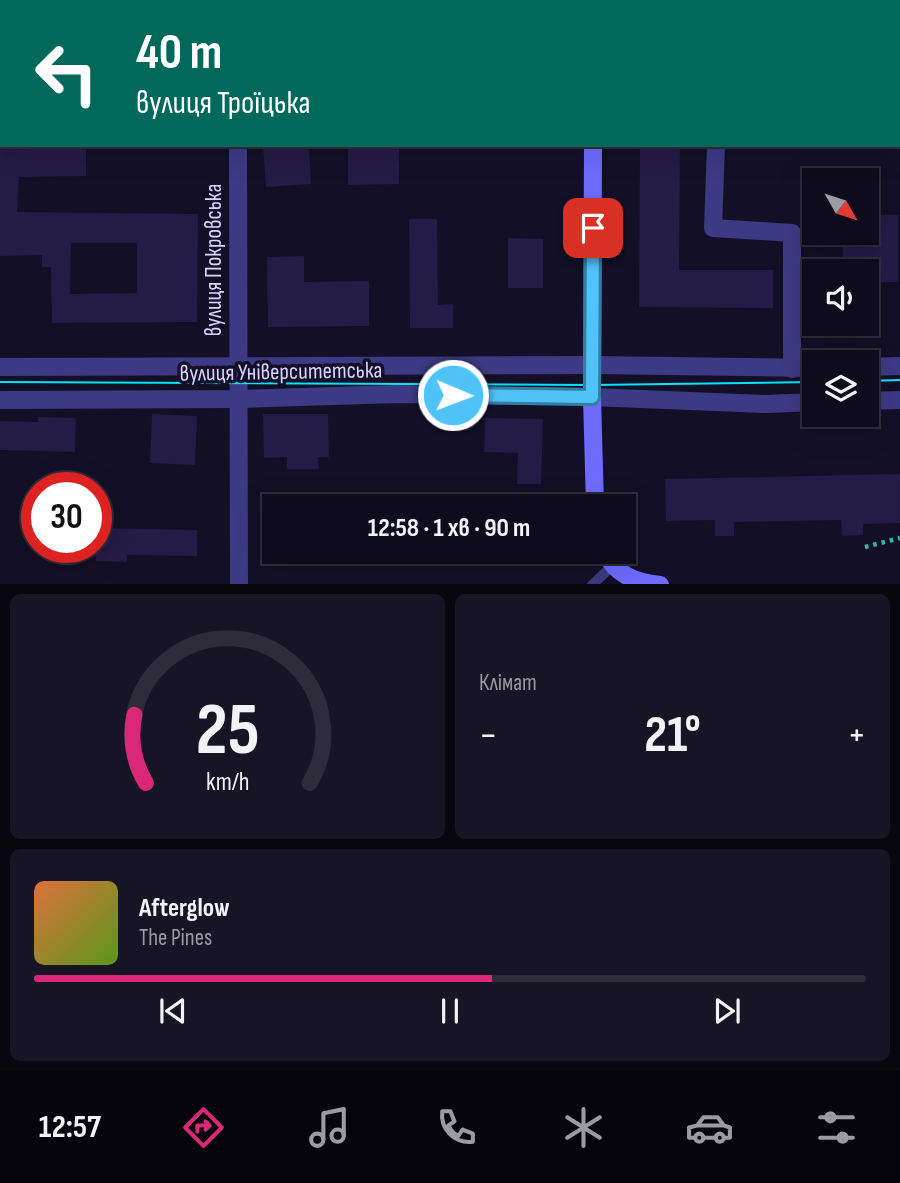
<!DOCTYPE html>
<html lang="uk">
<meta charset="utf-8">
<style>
body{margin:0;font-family:"Sofia Sans Condensed",sans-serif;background:#171425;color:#f1f3f6;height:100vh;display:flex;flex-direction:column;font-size:26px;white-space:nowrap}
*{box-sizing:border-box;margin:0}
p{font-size:23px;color:#9b9ba3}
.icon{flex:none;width:38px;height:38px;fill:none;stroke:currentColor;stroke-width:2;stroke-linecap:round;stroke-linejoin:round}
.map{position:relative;height:584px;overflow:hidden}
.side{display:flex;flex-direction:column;gap:10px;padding:10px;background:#08060f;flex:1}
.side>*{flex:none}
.banner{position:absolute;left:0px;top:0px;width:901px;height:147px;box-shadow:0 7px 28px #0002,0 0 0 2px #2e2b3b;background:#00695c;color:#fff;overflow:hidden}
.needle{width:46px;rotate:129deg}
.controls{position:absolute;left:802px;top:168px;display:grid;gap:14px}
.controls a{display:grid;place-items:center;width:77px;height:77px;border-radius:0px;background:#0e0b1c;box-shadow:0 7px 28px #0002,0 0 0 2px #2e2b3b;font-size:35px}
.speed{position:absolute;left:21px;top:472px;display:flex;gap:14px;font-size:35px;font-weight:700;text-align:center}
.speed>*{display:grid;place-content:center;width:91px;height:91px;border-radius:50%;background:#0e0b1c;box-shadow:0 7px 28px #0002,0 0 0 2px #2e2b3b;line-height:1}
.speed .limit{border:10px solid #d22;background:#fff;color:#111}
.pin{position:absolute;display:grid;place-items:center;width:60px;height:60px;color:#fff;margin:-30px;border-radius:14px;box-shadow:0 4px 10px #0006}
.me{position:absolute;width:77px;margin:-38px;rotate:91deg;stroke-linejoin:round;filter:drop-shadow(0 0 5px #0008)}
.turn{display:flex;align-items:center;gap:24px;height:147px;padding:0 21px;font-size:32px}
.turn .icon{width:91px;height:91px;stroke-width:2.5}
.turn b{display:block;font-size:49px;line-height:60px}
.big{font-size:52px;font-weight:700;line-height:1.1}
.side .widget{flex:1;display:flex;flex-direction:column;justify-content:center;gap:10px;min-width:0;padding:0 24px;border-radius:10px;background:#171425}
.side .dial{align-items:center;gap:0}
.dial svg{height:182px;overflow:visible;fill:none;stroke:#2e2b3b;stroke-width:7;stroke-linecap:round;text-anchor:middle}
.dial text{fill:#f1f3f6;stroke:none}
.song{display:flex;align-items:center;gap:21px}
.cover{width:84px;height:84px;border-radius:10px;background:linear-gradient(135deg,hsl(20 70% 55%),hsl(90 70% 35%))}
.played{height:7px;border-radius:4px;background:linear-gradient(90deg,#db2777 55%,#2e2b3b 55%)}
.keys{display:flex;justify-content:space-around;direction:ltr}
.heat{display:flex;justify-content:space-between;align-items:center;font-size:38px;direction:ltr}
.side .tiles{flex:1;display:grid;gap:10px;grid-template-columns:1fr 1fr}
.widget:last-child{grid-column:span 2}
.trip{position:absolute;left:262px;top:494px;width:374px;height:70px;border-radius:0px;background:#0e0b1c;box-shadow:0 7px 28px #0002,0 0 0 2px #2e2b3b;font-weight:700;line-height:70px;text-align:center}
.tab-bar{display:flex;height:112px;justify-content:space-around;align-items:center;background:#06040b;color:#9b9ba3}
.tab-bar .icon{width:49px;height:49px}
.tab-bar .on{color:#db2777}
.tab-bar b{font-size:32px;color:#f1f3f6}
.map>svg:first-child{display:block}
</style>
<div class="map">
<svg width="900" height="585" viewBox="0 0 900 585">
<rect width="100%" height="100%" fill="#130f26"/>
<g fill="#241b47" fill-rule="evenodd">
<path d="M0,145H86V176L19,177L17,212L198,214L197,322L52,323L51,267H42V255L0,256ZM71,243H137V293L70,294Z"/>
<path d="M263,145H309L311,184L266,187Z"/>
<path d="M348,145H399V184L348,185Z"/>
<path d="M640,145H680L679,270H773V308L639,307Z"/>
<path d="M866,215H898V282H866V271H843V233H866Z"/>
<path d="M409,219H437L438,305L453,304V328H410Z"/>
<path d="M508,238L543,239V288H508Z"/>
<path d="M304,256V282L369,281V326L268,327L267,257Z"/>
<path d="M152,414L197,416L195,465L150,463Z"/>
<path d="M263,414H328L329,457H318L319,469H287V457L264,458Z"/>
<path d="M38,417L76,418L75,452L0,450V421L38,422Z"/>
<path d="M485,418L543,419L541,484H517L518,453L484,452Z"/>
<path d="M900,474V523L863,524V535L842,536L841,520L734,522V536H715V520L666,521L665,479Z"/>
<path d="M96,528L197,530V556L127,555V562L96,561Z"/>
</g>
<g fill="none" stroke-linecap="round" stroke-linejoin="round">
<path stroke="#2fb8b0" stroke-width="4.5" stroke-dasharray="3.5 5" stroke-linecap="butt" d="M865,547L900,538"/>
<path stroke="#3d3a85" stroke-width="10" d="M592,585L612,566"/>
<g stroke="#3d3a85" stroke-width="18">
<path d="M239,2V0"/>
<path d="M721,2V0"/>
<path d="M238,145L239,585"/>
<path d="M716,145L713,228L792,233V369"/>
<path d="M0,367L592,365"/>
<path d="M0,400L240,399L397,394L592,397"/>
</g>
<g stroke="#3d3a85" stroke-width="18">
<path d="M592,365L814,368"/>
<path d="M866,367L900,366"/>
<path d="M592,397L766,404L814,402"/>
<path d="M866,401L900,400"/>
</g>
<g stroke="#6f6bff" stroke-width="18">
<path d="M594,2V0"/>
<path d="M593,145L592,397L595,506"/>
<path d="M604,551C616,575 634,582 660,585"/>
</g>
<g stroke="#00e5ff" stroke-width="2">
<path d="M866,381L900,380"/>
<path d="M0,382L592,385L814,382"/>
</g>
</g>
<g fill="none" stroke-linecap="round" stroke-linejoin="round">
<g stroke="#337fa1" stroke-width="18">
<path id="route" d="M453,395L592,397L593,228"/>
</g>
<use href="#route" stroke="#4fc3f7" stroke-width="12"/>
</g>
<g text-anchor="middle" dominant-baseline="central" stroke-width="7" stroke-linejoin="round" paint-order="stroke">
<g font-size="23" fill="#d9d4ff" stroke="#130f26">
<text transform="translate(214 260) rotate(-90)">вулиця Покровська</text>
<text transform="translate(281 372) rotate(-1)">вулиця Університетська</text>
</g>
</g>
</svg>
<div class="controls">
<a><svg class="needle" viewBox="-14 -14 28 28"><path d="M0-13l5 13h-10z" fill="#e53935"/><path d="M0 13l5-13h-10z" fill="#9b9ba3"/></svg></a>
<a><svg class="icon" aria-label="sound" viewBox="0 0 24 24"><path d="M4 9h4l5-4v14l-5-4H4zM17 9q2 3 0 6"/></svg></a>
<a><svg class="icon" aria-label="layers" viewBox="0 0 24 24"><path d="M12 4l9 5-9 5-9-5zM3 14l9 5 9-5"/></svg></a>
</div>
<div class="speed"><div class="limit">30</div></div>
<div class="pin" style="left:593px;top:228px;background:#d93025"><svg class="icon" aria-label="arrive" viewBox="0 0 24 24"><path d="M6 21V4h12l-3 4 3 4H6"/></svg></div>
<svg class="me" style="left:453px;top:395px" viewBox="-20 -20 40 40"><circle r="17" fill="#4fc3f7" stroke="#fff" stroke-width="3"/><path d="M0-11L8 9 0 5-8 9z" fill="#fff"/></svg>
<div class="trip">12:58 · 1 хв · 90 m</div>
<div class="banner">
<div class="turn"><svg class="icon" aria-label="left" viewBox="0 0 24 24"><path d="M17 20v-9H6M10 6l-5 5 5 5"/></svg><div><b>40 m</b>вулиця Троїцька</div></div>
</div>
</div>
<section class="side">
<div class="tiles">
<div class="widget dial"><svg viewBox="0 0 100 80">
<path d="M14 69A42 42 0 1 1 86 69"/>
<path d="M14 69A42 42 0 0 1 9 39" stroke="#db2777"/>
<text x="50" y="56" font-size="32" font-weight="700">25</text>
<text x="50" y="72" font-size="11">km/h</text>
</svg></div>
<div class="widget"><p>Клімат</p>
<div class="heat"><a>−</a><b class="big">21°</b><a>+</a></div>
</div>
<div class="widget">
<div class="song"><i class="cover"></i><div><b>Afterglow</b><p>The Pines</p></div></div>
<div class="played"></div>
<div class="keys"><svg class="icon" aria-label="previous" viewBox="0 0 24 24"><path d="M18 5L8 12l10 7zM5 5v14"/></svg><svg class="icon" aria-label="pause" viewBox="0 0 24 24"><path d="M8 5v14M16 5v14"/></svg><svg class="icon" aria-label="next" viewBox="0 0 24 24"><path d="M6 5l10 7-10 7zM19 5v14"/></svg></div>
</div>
</div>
</section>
<nav class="tab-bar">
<b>12:57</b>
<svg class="icon on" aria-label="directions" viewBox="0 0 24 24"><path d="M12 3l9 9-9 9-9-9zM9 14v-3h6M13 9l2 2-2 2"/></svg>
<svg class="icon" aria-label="music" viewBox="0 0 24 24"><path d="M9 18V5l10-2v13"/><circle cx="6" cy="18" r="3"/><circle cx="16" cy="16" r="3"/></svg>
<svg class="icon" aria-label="phone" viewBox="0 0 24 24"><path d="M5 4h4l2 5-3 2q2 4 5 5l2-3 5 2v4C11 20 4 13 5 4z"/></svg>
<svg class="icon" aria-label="climate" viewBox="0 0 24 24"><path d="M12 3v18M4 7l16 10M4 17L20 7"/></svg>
<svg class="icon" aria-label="car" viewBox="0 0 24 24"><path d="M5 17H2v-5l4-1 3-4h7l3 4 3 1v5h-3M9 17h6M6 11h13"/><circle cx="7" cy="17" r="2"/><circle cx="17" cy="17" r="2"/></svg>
<svg class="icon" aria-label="filters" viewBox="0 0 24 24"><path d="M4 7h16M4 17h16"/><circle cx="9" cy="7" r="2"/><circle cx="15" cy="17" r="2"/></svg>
</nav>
